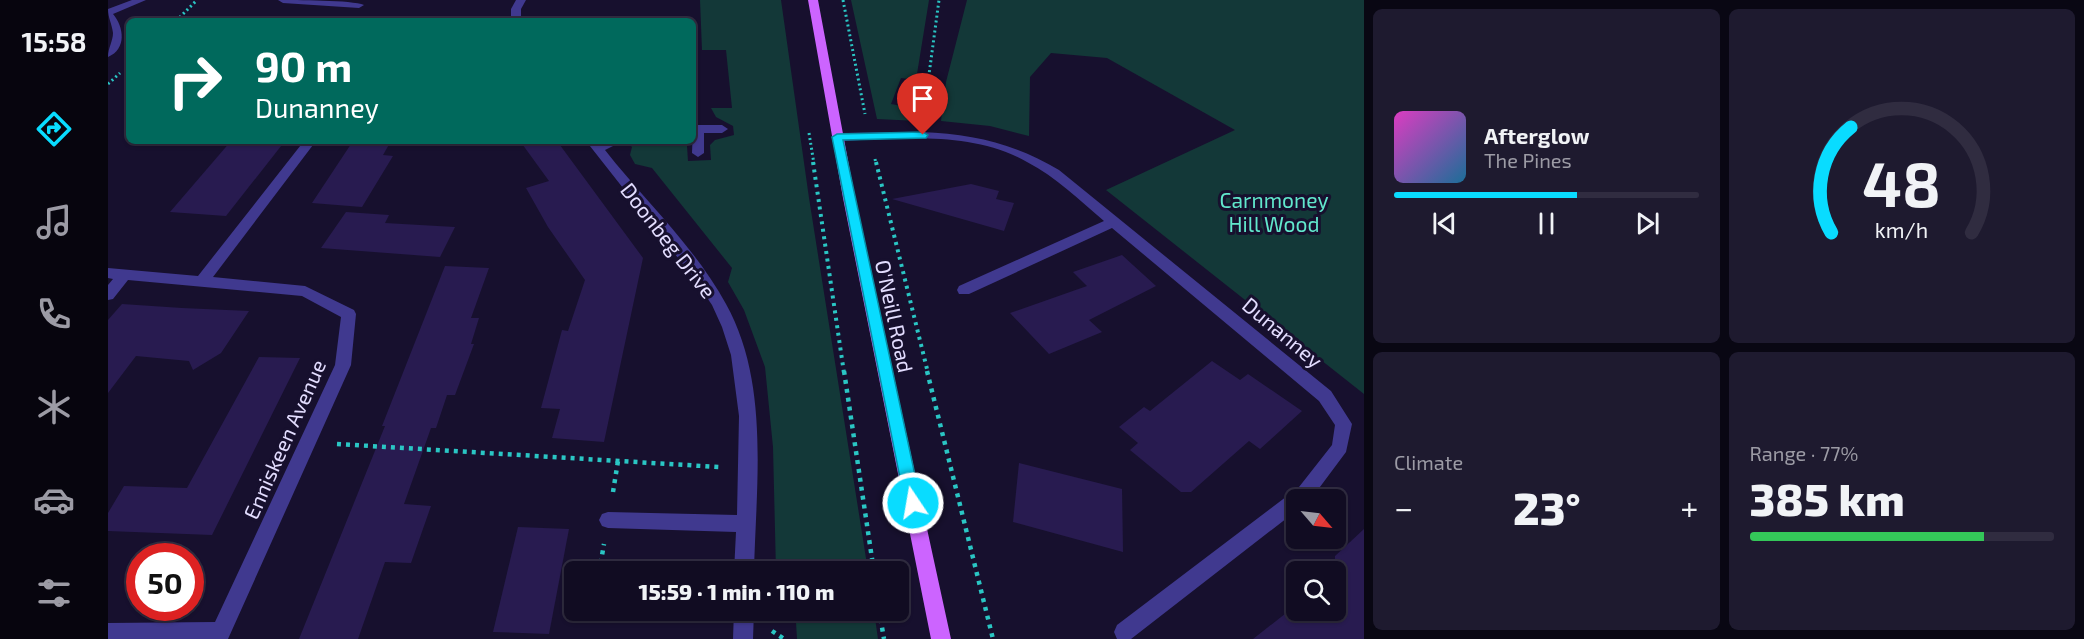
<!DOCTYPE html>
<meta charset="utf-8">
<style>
body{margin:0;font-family:"Exo 2",sans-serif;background:#1e1a2f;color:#f1f3f6;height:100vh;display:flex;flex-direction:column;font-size:22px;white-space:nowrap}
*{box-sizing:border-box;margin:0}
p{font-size:20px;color:#9c9ba5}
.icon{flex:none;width:33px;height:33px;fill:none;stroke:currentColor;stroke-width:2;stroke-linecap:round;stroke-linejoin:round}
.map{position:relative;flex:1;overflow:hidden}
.side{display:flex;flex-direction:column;gap:9px;padding:9px;background:#090713;width:720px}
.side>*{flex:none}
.guide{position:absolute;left:18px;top:18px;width:570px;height:126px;border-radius:9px;box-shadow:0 2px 4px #0004,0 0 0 2px #302c40;background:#00695c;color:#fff;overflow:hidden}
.needle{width:39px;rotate:118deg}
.controls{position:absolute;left:1178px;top:489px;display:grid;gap:12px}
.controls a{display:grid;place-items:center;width:60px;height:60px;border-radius:9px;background:#110c22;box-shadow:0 2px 4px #0004,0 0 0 2px #302c40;font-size:30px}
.speed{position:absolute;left:18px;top:543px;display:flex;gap:12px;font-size:30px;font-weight:700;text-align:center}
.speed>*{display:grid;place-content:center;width:78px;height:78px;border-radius:50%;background:#110c22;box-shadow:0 2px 4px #0004,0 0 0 2px #302c40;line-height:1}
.speed .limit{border:9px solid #d22;background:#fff;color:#111}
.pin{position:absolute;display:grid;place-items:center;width:51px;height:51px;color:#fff;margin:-62px -26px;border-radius:50% 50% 50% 0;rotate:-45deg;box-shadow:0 0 6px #0007}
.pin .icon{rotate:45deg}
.me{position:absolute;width:66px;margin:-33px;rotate:348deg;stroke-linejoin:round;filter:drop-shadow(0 0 4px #0008)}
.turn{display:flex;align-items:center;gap:21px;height:126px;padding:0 30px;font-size:27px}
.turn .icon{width:78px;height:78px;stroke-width:2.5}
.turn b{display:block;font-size:42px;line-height:51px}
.big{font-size:45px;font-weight:800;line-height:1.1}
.side .widget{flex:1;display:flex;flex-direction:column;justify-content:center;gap:9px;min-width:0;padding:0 21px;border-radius:9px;background:#1e1a2f}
.side .dial{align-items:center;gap:0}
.dial svg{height:156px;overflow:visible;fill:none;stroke:#302c40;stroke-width:7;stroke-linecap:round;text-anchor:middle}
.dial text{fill:#f1f3f6;stroke:none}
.song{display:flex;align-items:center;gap:18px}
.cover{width:72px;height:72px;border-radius:9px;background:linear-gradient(135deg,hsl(310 70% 55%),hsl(200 70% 35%))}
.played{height:6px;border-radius:3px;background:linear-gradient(90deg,#09dcff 60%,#302c40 60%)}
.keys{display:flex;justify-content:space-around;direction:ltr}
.heat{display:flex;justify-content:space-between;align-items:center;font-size:33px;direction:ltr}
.charge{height:9px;border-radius:4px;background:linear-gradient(90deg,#34c759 77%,#302c40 0)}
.side .tiles{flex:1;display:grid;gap:9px;grid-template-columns:repeat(2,1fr)}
.trip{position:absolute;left:456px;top:561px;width:345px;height:60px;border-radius:9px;background:#110c22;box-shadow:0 2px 4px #0004,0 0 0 2px #302c40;font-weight:800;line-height:60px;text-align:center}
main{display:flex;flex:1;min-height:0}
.dock{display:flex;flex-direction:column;width:108px;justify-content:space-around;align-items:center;background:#07050e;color:#9c9ba5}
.dock .icon{width:42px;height:42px}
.dock .on{color:#09dcff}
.dock b{font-size:27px;color:#f1f3f6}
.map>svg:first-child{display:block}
</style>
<main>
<nav class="dock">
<b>15:58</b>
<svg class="icon on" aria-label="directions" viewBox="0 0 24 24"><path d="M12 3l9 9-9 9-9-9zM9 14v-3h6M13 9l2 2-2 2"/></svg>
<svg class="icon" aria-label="music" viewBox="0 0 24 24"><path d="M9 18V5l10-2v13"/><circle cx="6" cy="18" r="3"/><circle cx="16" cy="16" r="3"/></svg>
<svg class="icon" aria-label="phone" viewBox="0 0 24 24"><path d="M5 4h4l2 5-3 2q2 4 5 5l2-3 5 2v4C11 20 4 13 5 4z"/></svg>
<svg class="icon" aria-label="climate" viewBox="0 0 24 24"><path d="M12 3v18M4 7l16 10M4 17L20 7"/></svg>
<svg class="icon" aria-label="car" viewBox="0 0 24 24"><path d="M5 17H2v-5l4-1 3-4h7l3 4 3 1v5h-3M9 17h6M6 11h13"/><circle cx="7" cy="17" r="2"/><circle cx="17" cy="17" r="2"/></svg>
<svg class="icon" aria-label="filters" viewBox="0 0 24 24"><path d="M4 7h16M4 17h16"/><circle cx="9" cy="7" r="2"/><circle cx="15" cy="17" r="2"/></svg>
</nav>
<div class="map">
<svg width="1256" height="639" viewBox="0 0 1256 639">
<rect width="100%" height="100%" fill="#17102e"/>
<g fill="#133838">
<path d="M592,0H673L701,198L760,571H668L665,447L657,367L636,310L620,282L624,268L544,168L527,164L522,155L524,147L522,145L530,141H575L579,146L580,161L603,160L602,145L607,140L626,135L625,126L608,117L603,108H624L618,50H594Z"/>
<path d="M743,0H821L808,80L793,78L783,104L805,108L810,113V121L769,119Z"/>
<path d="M859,0H1256V394L998,190L1127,130L999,58L943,53L922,77L921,136L882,126L833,121L838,82Z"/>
<path d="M679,611H766L770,639H689L688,622Z"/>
</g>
<g fill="#281b50">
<path d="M123,141H177L118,216L62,212Z"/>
<path d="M245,141H283L275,155L285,156L254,207L204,203Z"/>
<path d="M412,141H449L535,258L496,442L444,438L452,409L433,408L454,330L460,331L477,280L440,227L418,188L441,181Z"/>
<path d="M863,184L891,191L888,199L906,203L896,231L784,199Z"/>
<path d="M238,212L281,215L277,223L347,227L332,257L213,248Z"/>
<path d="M1014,255L1048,286L981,320L994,332L941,354L902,313L979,286L965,272Z"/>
<path d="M337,266L381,268L363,318H371L363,344H366L347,395H339L328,428H323L296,504L323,506L303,563L277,562L250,639H191L277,426H274Z"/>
<path d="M14,304L74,308L141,311L113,353L85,370L81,361L28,356L0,393V320Z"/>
<path d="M151,357L192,358L104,535L0,531V513L16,486L79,488Z"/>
<path d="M1104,361L1132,380L1140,374L1194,411L1152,449L1141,441L1083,492H1073L1022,450L1030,443L1011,427L1036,407L1042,411Z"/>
<path d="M911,463L1014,489L1015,552L905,522Z"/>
<path d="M410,527L461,529L441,634L385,632Z"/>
<path d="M1256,529V639H1145L1182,610H1227V556Z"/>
</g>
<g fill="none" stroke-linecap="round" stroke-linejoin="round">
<g stroke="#2ac6c4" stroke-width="3" stroke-dasharray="2 3" stroke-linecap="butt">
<path d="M735,0L757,114"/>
<path d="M68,21L89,0"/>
<path d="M820,82L831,0"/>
<path d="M0,84L12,73"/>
<path d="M701,133L706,164"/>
<path d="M767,159L768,164"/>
</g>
<g stroke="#2ac6c4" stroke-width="4" stroke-dasharray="3 4.5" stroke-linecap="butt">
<path d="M705,162L736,373"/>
<path d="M768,162L820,373"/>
</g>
<g stroke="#2ac6c4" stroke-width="4.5" stroke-dasharray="4 5" stroke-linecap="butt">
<path d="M736,371L766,572"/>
<path d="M819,371L885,639"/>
<path d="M229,444L611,467"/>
<path d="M505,492L510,461"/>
<path d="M491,572L496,544"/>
<path d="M771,610L776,639"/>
<path d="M664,631L676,639"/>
</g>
<g fill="#40398f" fill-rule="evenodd">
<path d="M24,0H38L5,14C16,27 19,49 0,57C0,48 5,41 5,33C4,24 0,18 0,9Z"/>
<path d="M170,0C187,0 244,0 256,5L251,8L175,3Z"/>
<path d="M408,0H418L413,9V21H403V9Z"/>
<path d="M585,125H614L620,129L614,133H596V153L590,157L584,153Z"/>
<path d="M814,132C865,134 908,144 951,170L1223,391L1244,424L1238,452L1203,499L1188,500V511L1023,639H1009L1006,632L1009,625L1191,487L1224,445L1227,425L1211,401L1004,228L861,294H851L849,290L851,286L996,221C971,200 948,177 919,162C863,130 791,139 729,141L723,137L729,133Z"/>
<path d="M196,141H208L105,277L197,286L246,310L248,314L243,365L120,639H0V623L107,622L227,365L233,317L194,296L20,280L5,299L0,300V285L5,279L0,278V268L90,276Z"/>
<path d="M478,141H490L492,144L499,141H515L497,150C537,201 587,247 618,304C662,383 648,484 646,572H626L628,532L500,528L494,526L491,520L494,514L500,512L629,515L631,416L623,355L614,327L604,305L585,277Z"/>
<path d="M626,610H646L645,639H625Z"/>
</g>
<path fill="#cc64ff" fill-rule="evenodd" d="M700,0H710L747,198L843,639H823L735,198Z"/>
</g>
<path fill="#09dcff" stroke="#068fa6" stroke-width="1.5" d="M815,132L820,135L818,138L735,140L813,503L811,508L805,510L799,508L797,503L724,137L729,134Z"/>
<g text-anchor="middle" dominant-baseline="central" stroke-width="6" stroke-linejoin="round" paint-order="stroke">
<g font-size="21" fill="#61e7cc" stroke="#17102e">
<text x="1166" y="199">Carnmoney<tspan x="1166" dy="24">Hill Wood</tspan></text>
</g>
<g font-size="21" fill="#e3ddff" stroke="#17102e">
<text transform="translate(561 240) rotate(52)">Doonbeg Drive</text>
<text transform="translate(787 316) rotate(78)">O'Neill Road</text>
<text transform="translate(1175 332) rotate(40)">Dunanney</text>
<text transform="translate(176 439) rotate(-66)">Enniskeen Avenue</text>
</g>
</g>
</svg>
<div class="controls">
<a><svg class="needle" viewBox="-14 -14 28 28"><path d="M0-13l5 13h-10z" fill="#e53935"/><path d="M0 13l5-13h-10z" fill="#9c9ba5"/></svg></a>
<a><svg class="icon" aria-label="search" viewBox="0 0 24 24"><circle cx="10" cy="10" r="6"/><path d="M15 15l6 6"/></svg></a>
</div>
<div class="speed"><div class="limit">50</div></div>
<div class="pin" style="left:815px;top:135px;background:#d93025"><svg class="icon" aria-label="arrive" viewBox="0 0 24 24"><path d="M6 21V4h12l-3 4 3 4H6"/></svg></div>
<svg class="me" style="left:805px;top:503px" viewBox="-20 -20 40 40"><circle r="17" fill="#09dcff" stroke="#fff" stroke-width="3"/><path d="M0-11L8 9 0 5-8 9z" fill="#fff"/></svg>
<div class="trip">15:59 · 1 min · 110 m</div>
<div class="guide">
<div class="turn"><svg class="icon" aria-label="right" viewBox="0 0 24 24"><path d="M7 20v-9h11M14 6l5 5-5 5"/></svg><div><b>90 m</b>Dunanney</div></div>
</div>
</div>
<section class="side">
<div class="tiles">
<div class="widget">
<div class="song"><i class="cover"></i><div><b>Afterglow</b><p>The Pines</p></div></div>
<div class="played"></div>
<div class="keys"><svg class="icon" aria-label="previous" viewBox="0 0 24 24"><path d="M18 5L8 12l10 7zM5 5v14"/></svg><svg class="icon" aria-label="pause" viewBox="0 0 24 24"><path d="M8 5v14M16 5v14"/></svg><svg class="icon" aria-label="next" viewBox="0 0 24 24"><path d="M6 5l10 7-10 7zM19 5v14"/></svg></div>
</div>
<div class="widget dial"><svg viewBox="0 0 100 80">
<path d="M14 69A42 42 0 1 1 86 69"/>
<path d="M14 69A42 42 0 0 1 24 15" stroke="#09dcff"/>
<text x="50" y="56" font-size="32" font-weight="700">48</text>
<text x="50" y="72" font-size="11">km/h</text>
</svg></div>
<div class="widget"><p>Climate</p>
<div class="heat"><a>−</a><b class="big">23°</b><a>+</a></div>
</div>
<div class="widget"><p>Range · 77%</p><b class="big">385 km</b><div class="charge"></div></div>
</div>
</section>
</main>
